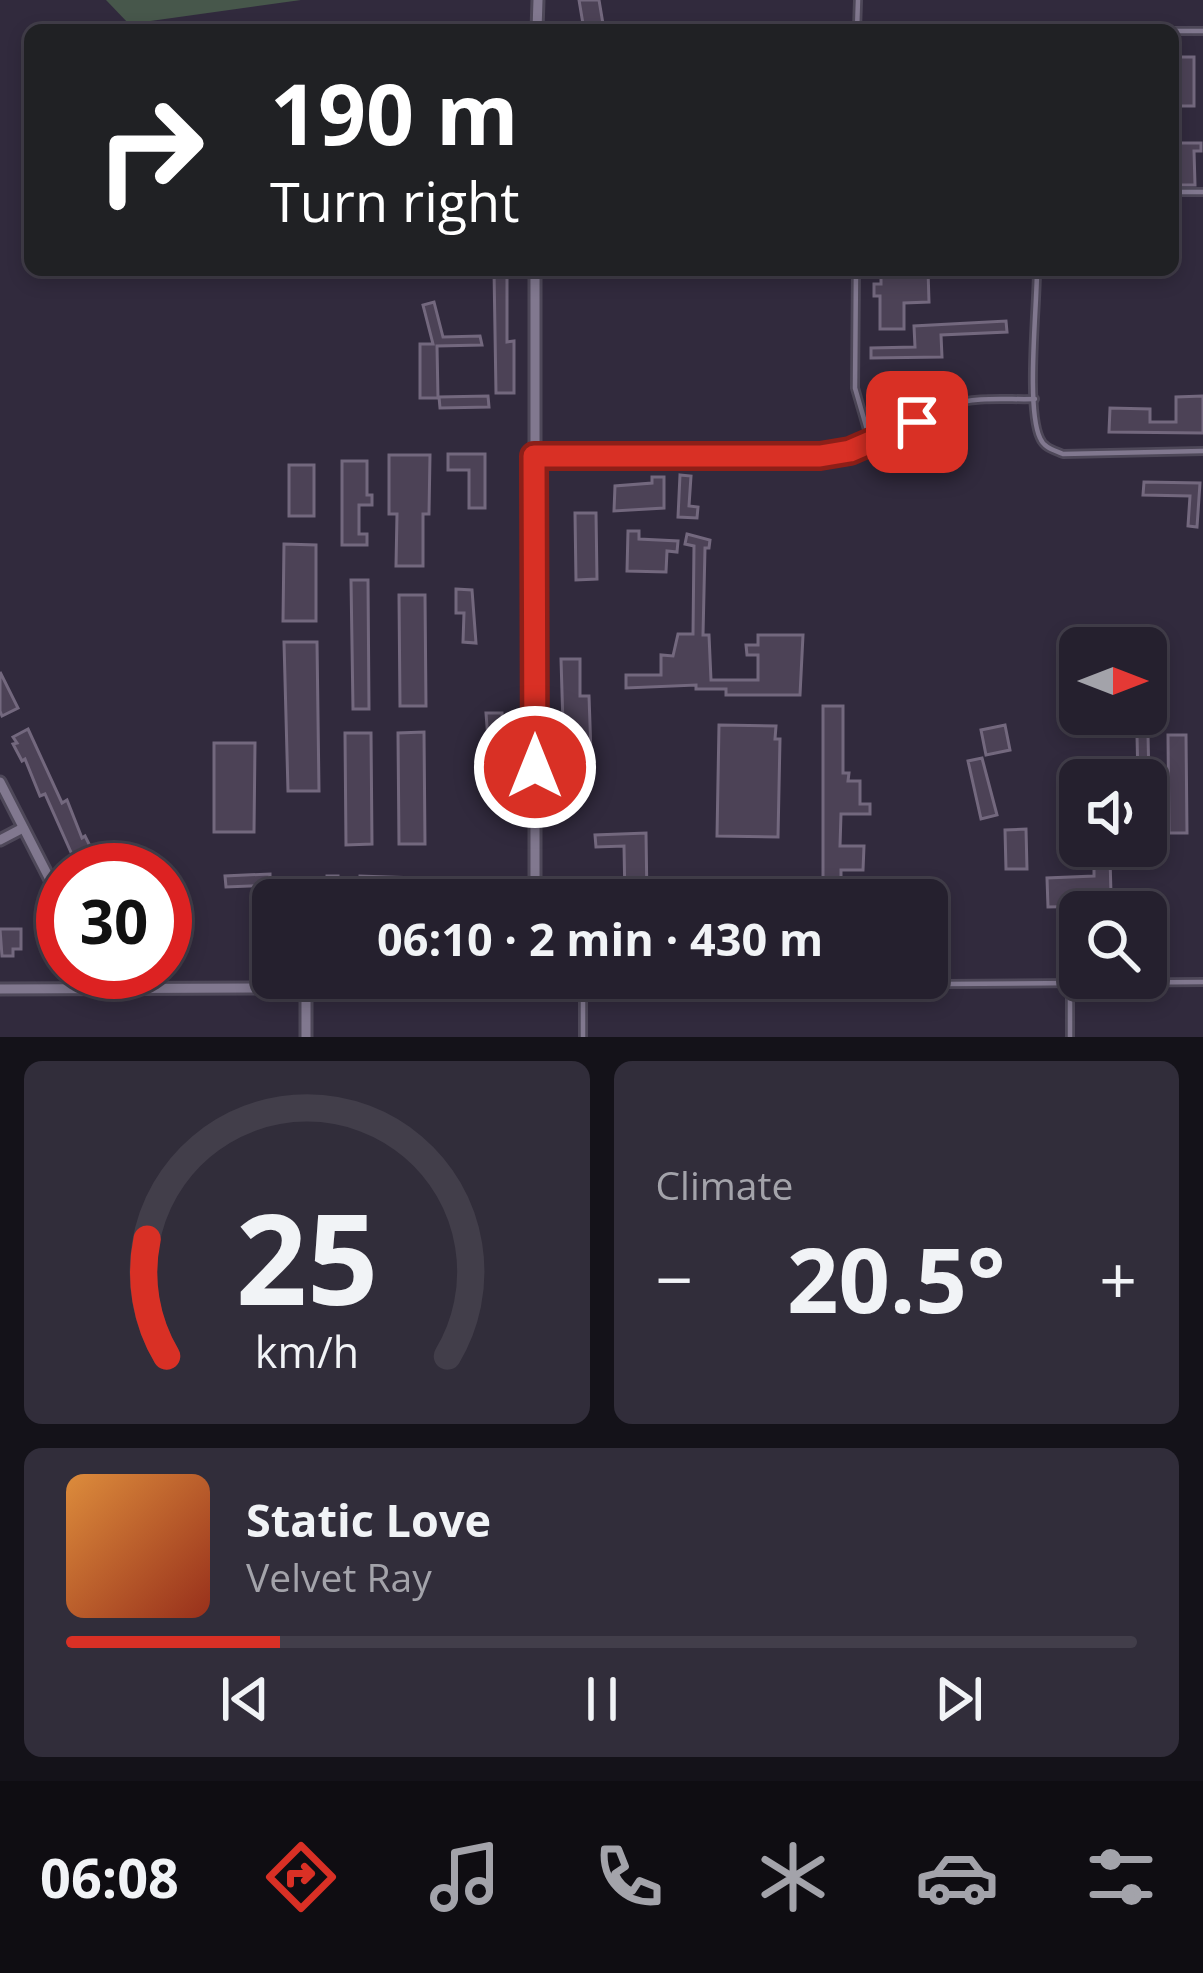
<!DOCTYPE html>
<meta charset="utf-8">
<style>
body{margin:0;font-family:"Open Sans",sans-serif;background:#312d3a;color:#f1f3f6;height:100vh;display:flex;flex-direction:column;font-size:45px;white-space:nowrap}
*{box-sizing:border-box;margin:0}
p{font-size:39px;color:#a3a3aa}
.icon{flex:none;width:66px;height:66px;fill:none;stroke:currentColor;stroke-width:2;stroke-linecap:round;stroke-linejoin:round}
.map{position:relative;height:1037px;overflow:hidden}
.details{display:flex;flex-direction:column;gap:24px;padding:24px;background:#141219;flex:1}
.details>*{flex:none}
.hud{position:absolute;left:24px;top:24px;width:1155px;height:252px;border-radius:18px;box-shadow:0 6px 18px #0003,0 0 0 3px #423e4a;background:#202124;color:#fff;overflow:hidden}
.needle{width:78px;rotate:90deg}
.buttons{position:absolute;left:1059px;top:627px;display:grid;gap:24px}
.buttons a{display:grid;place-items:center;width:108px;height:108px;border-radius:18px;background:#25202e;box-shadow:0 6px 18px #0003,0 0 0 3px #423e4a;font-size:60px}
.speed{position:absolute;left:36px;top:843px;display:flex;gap:24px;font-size:60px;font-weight:700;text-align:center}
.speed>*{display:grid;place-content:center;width:156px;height:156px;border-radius:50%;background:#25202e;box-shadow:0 6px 18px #0003,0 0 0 3px #423e4a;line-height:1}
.speed .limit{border:18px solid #d22;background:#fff;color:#111}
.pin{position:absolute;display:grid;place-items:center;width:102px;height:102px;color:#fff;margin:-51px;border-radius:24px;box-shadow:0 6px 18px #0006}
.me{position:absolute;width:132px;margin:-66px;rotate:0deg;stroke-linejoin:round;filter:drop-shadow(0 0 9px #0008)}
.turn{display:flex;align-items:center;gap:42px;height:252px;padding:0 48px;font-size:54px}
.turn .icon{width:156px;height:156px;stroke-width:2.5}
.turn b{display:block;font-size:84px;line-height:102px}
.big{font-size:90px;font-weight:700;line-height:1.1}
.details .widget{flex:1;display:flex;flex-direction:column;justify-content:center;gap:18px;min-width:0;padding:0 42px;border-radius:18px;background:#312d3a}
.details .dial{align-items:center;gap:0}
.dial svg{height:312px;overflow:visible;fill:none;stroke:#423e4a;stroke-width:7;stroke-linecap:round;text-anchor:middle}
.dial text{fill:#f1f3f6;stroke:none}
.song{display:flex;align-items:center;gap:36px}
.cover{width:144px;height:144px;border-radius:18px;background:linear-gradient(135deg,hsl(30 70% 55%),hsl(10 70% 35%))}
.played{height:12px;border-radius:6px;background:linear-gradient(90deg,#d93025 20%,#423e4a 20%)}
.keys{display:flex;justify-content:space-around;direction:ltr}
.heat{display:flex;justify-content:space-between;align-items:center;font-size:66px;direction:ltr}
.details .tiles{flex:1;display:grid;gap:24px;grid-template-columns:1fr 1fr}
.widget:last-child{grid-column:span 2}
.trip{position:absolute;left:252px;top:879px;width:696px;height:120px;border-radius:18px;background:#25202e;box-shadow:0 6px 18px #0003,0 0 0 3px #423e4a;font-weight:700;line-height:120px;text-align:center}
.menu{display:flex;height:192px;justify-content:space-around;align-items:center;background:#0f0d12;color:#a3a3aa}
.menu .icon{width:84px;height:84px}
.menu .current{color:#d93025}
.menu b{font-size:54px;color:#f1f3f6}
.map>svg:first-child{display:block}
</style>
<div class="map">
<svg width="1203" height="1037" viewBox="0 0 1203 1037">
<rect width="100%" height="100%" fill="#312a3d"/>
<path fill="#47574b" d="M106,0H301L129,24Z"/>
<g fill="#4c4256" stroke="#73687e" stroke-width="3">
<path d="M579,0H599L604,30H584Z"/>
<rect x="1174" y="57" width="20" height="49"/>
<path d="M1173,143H1201V151H1194L1195,185H1174Z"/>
<path d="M494,270H507V342L514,341V393H496Z"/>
<path d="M881,270H928L929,302L904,303V329H880V296H874V284H881Z"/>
<path d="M434,302L443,337L480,336L482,345L437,346L438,398H420V344H433L423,305Z"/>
<path d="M1006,321L1007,332L941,335L942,357L871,358V348L915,347L914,326Z"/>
<path d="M488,396L489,407L440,408L439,397Z"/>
<path d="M1203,396V433L1109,432L1110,408L1150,409V422H1176V397Z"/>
<path d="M448,454H485V508H469V470H448Z"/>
<path d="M389,455H430L429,514H423V566H396L397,514H389Z"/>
<path d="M342,461H367V495H372V505H359V534H367V545H342Z"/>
<rect x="289" y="465" width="25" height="51"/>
<path d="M680,475L691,476L689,506L698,507L697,518L678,517Z"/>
<path d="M652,477H664V508L614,511L615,486L652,483Z"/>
<path d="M1144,482L1200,483L1197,527L1188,526L1190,496L1143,495Z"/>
<path d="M575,513H596L597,579L576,580Z"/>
<path d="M628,531H639V539L678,541L677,552L667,551L666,572L627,571Z"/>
<path d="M687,534L710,540L709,548H705L703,635H709L711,680H758V655H747L746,645H758V635H803L800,695H726V689H696V685L626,688V675H661V655L673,656L678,634H693L694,546L685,544Z"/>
<path d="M284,544L316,545V621H283Z"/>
<path d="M351,580H368L369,709H353Z"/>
<path d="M456,589L472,590L476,643L463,642L464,613H456Z"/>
<path d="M399,595H425L426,706H400Z"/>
<path d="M284,642H317L319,791H288Z"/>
<path d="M561,659H580V696H589L591,753H573L572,725H563Z"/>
<path d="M0,672L18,708L2,716L0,711Z"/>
<path d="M823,706H843V773H849L848,781H860V804H870V814H841L840,846H864L863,870H841V890H823Z"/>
<path d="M486,713H502V766H490Z"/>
<path d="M719,725L776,726L775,739H780L778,837L717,836Z"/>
<path d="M1005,725L1010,750L986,755L981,730Z"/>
<path d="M28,729L62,803L67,800L82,838L85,836L94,854L95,860L78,868L45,794L40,796L25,759L22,761L13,744L17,743L13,737Z"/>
<path d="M424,732L425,844H399L398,733Z"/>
<path d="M345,733H371L372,844L346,845Z"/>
<path d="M1137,735H1148L1149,780H1138Z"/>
<path d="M1168,735H1186L1187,833H1169Z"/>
<path d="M214,743H255L254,832H214Z"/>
<path d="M982,758L997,815L981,819L968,761Z"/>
<path d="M1026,829L1027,869H1006L1005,830Z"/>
<path d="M646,833L647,900H625L624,846L596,847L595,835Z"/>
<path d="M1094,858H1110L1111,894H1121V912H1095V906L1048,907L1047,878L1094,876Z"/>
<path d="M270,874V885L226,887L225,876Z"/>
<path d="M327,876H338V879H360V876L417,878V887L318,889V880H327Z"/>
<path d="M0,929H21V949H13V956H2Z"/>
</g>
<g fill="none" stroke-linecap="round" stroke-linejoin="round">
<g stroke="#4e4859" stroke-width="10">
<g id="service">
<path d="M857,30L858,0"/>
<path d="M1173,31H1203"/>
<path d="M1173,192H1203"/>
<path d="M856,270L855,388L871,443"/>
<path d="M1037,270C1037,307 1026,408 1040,438C1044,448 1054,450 1063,454L1203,451"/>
<path d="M534,456H821C869,448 906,422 951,405C976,396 1009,400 1035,399"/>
<path d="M1070,983V1037"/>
<path d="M535,987L1203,982"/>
<path d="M583,987V1037"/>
</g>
</g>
<g stroke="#4e4859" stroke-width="15">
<g id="minor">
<path d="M537,30L538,0"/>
<path d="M535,270V900"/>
<path d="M0,782L63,905"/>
<path d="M0,840L23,828"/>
<path d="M0,989L535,987V978"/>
<path d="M306,1037V988"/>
</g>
</g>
<use href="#service" stroke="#81788f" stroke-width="4.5"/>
<use href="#minor" stroke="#81788f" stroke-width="9"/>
</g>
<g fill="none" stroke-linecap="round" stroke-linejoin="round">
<g stroke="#8d1f18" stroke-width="30">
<path id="route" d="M535,767L534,456H820L850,451L917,422"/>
</g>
<use href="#route" stroke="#d93025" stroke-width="21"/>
</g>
</svg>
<div class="buttons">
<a><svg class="needle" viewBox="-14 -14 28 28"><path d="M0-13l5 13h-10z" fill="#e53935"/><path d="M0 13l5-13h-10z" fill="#a3a3aa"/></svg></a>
<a><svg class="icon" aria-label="sound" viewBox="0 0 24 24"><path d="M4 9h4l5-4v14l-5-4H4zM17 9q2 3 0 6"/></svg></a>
<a><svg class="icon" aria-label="search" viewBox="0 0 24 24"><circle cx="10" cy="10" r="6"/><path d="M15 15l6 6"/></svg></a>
</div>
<div class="speed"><div class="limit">30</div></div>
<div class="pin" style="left:917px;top:422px;background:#d93025"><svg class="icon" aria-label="arrive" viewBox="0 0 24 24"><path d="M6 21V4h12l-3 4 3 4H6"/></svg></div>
<svg class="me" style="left:535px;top:767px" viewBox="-20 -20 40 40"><circle r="17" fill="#d93025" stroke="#fff" stroke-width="3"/><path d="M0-11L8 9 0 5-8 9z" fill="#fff"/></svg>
<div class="trip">06:10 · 2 min · 430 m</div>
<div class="hud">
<div class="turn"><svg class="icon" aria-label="right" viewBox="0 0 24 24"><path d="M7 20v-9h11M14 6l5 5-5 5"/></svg><div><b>190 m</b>Turn right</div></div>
</div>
</div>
<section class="details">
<div class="tiles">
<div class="widget dial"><svg viewBox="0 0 100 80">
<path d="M14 69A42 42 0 1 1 86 69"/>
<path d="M14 69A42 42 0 0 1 9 39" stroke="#d93025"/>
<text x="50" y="56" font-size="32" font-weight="700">25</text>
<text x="50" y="72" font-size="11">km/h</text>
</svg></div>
<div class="widget"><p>Climate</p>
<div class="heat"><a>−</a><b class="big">20.5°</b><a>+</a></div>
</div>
<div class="widget">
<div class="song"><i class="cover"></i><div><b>Static Love</b><p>Velvet Ray</p></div></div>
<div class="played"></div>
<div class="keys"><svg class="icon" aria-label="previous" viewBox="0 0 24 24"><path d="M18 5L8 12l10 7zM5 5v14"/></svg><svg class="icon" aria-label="pause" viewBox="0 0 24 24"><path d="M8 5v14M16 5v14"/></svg><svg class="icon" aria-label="next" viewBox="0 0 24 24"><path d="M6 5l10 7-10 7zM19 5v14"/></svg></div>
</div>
</div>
</section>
<nav class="menu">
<b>06:08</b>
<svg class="icon current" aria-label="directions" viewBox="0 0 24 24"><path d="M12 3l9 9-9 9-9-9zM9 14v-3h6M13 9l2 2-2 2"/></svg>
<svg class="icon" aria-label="music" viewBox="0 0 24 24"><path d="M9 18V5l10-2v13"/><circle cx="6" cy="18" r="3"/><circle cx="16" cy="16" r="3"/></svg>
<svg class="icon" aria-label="phone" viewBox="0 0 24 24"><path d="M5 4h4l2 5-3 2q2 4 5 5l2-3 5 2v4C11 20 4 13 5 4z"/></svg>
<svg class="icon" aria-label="climate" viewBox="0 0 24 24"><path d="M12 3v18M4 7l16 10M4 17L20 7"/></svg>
<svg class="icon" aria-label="car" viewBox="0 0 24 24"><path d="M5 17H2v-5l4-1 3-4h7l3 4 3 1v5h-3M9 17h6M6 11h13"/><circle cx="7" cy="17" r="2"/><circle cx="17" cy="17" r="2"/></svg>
<svg class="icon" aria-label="filters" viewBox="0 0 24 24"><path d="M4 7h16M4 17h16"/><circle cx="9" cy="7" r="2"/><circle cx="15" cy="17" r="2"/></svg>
</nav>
